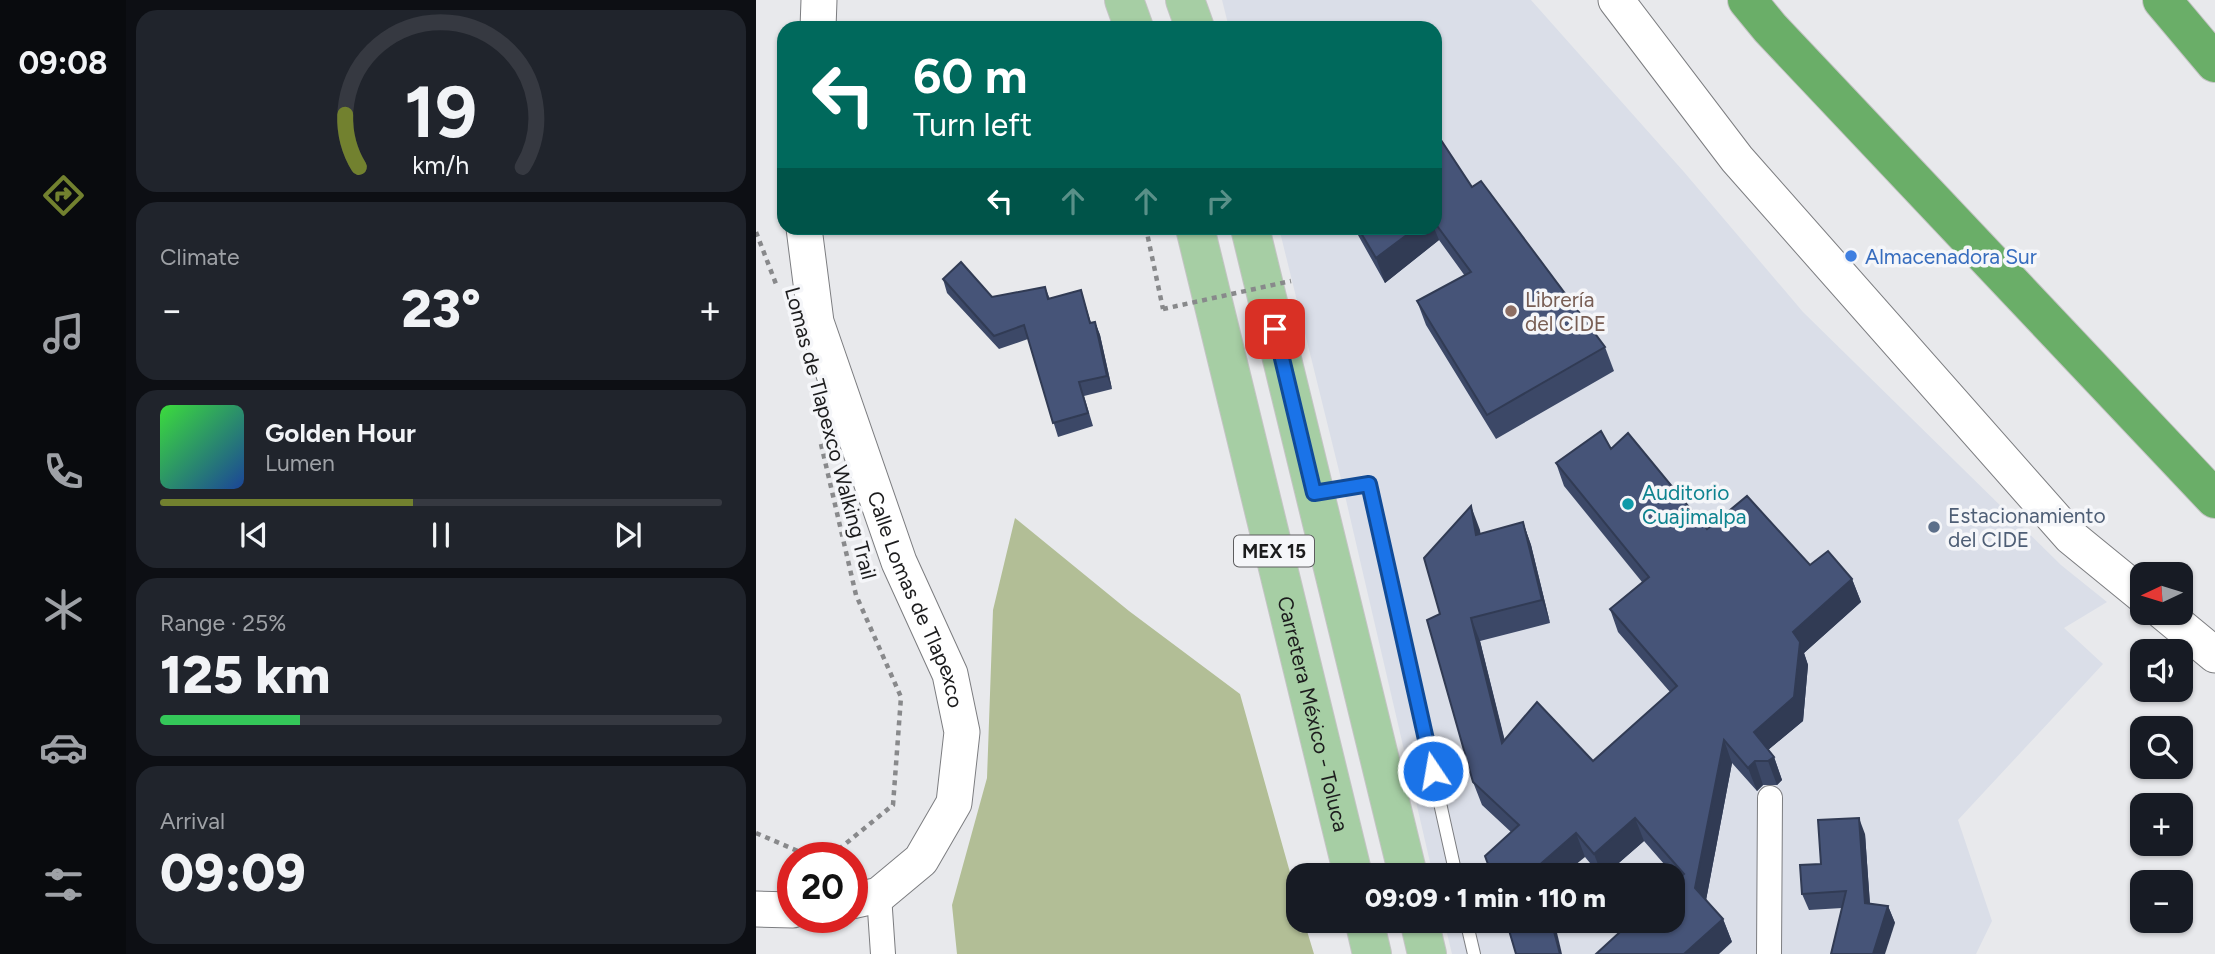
<!DOCTYPE html>
<meta charset="utf-8">
<style>
body{margin:0;font-family:Figtree,sans-serif;background:#20242c;color:#f1f3f6;height:100vh;display:flex;flex-direction:column;font-size:26px;white-space:nowrap}
*{box-sizing:border-box;margin:0}
p{font-size:23px;color:#9ea1a6}
.icon{flex:none;width:38px;height:38px;fill:none;stroke:currentColor;stroke-width:2;stroke-linecap:round;stroke-linejoin:round}
.map{position:relative;flex:1;overflow:hidden}
.side{display:flex;flex-direction:column;gap:10px;padding:10px;background:#0d0f14;width:630px}
.side>*{flex:none}
.top-card{position:absolute;left:21px;top:21px;width:665px;height:214px;border-radius:21px;box-shadow:0 2px 5px #0004;background:#00695c;color:#fff;overflow:hidden}
.needle{width:46px;rotate:266deg}
.fabs{position:absolute;left:1374px;top:562px;display:grid;gap:14px}
.fabs a{display:grid;place-items:center;width:63px;height:63px;border-radius:14px;background:#171b24;box-shadow:0 2px 5px #0004;font-size:35px}
.speed{position:absolute;left:21px;top:842px;display:flex;gap:14px;font-size:35px;font-weight:700;text-align:center}
.speed>*{display:grid;place-content:center;width:91px;height:91px;border-radius:50%;background:#171b24;box-shadow:0 2px 5px #0004;line-height:1}
.speed .limit{border:10px solid #d22;background:#fff;color:#111}
.pin{position:absolute;display:grid;place-items:center;width:60px;height:60px;color:#fff;margin:-30px;border-radius:14px;box-shadow:0 4px 10px #0006}
.me{position:absolute;width:77px;margin:-38px;rotate:348deg;stroke-linejoin:round;filter:drop-shadow(0 0 5px #0008)}
.turn{display:flex;align-items:center;gap:24px;height:147px;padding:0 21px;font-size:32px}
.turn .icon{width:91px;height:91px;stroke-width:2.5}
.turn b{display:block;font-size:49px;line-height:60px}
.lanes{display:flex;align-items:center;height:66px;padding:0 21px;background:#0003;justify-content:center;gap:35px;direction:ltr}
.lanes .off{opacity:.35}
.big{font-size:52px;font-weight:800;line-height:1.1}
.side .card{flex:1;display:flex;flex-direction:column;justify-content:center;gap:10px;min-width:0;padding:0 24px;border-radius:21px;background:#20242c}
.side .dial{align-items:center;gap:0}
.dial svg{height:182px;overflow:visible;fill:none;stroke:#363941;stroke-width:7;stroke-linecap:round;text-anchor:middle}
.dial text{fill:#f1f3f6;stroke:none}
.song{display:flex;align-items:center;gap:21px}
.cover{width:84px;height:84px;border-radius:10px;background:linear-gradient(135deg,hsl(120 70% 55%),hsl(220 70% 35%))}
.played{height:7px;border-radius:4px;background:linear-gradient(90deg,#72812f 45%,#363941 45%)}
.keys{display:flex;justify-content:space-around;direction:ltr}
.heat{display:flex;justify-content:space-between;align-items:center;font-size:38px;direction:ltr}
.charge{height:10px;border-radius:5px;background:linear-gradient(90deg,#34c759 25%,#363941 0)}
.trip{position:absolute;left:530px;top:863px;width:399px;height:70px;border-radius:21px;background:#171b24;box-shadow:0 2px 5px #0004;font-weight:800;line-height:70px;text-align:center}
main{display:flex;flex:1;min-height:0}
.tabs{display:flex;flex-direction:column;width:126px;justify-content:space-around;align-items:center;background:#090b0e;color:#9ea1a6}
.tabs .icon{width:49px;height:49px}
.tabs .on{color:#72812f}
.tabs b{font-size:32px;color:#f1f3f6}
.map>svg:first-child{display:block}
</style>
<main>
<nav class="tabs">
<b>09:08</b>
<svg class="icon on" aria-label="directions" viewBox="0 0 24 24"><path d="M12 3l9 9-9 9-9-9zM9 14v-3h6M13 9l2 2-2 2"/></svg>
<svg class="icon" aria-label="music" viewBox="0 0 24 24"><path d="M9 18V5l10-2v13"/><circle cx="6" cy="18" r="3"/><circle cx="16" cy="16" r="3"/></svg>
<svg class="icon" aria-label="phone" viewBox="0 0 24 24"><path d="M5 4h4l2 5-3 2q2 4 5 5l2-3 5 2v4C11 20 4 13 5 4z"/></svg>
<svg class="icon" aria-label="climate" viewBox="0 0 24 24"><path d="M12 3v18M4 7l16 10M4 17L20 7"/></svg>
<svg class="icon" aria-label="car" viewBox="0 0 24 24"><path d="M5 17H2v-5l4-1 3-4h7l3 4 3 1v5h-3M9 17h6M6 11h13"/><circle cx="7" cy="17" r="2"/><circle cx="17" cy="17" r="2"/></svg>
<svg class="icon" aria-label="filters" viewBox="0 0 24 24"><path d="M4 7h16M4 17h16"/><circle cx="9" cy="7" r="2"/><circle cx="15" cy="17" r="2"/></svg>
</nav>
<section class="side">
<div class="card dial"><svg viewBox="0 0 100 80">
<path d="M14 69A42 42 0 1 1 86 69"/>
<path d="M14 69A42 42 0 0 1 8 46" stroke="#72812f"/>
<text x="50" y="56" font-size="32" font-weight="700">19</text>
<text x="50" y="72" font-size="11">km/h</text>
</svg></div>
<div class="card"><p>Climate</p>
<div class="heat"><a>−</a><b class="big">23°</b><a>+</a></div>
</div>
<div class="card">
<div class="song"><i class="cover"></i><div><b>Golden Hour</b><p>Lumen</p></div></div>
<div class="played"></div>
<div class="keys"><svg class="icon" aria-label="previous" viewBox="0 0 24 24"><path d="M18 5L8 12l10 7zM5 5v14"/></svg><svg class="icon" aria-label="pause" viewBox="0 0 24 24"><path d="M8 5v14M16 5v14"/></svg><svg class="icon" aria-label="next" viewBox="0 0 24 24"><path d="M6 5l10 7-10 7zM19 5v14"/></svg></div>
</div>
<div class="card"><p>Range · 25%</p><b class="big">125 km</b><div class="charge"></div></div>
<div class="card"><p>Arrival</p><b class="big">09:09</b></div>
</section>
<div class="map">
<svg width="1459" height="954" viewBox="0 0 1459 954">
<rect width="100%" height="100%" fill="#e8e9ec"/>
<path fill="#dadee8" d="M466,0H775L928,172L1047,312L1305,565L1351,602L1308,628L1347,664L1202,820L1236,921L1220,954H696L688,921L917,920V875H677L587,487L523,228H679V28H473Z"/>
<path fill="#b2be96" d="M259,518L373,611L484,694L542,901V920L548,921L558,954H201L196,905L231,778L237,610Z"/>
<g fill="none" stroke-linecap="round" stroke-linejoin="round">
<g stroke="#7c7d80" stroke-width="14">
<g id="lane">
<path d="M562,492L613,484L700,875"/>
<path d="M710,920L718,954"/>
</g>
</g>
<g stroke="#7c7d80" stroke-width="26">
<g id="street">
<path d="M123,895L127,954"/>
<path d="M1013,954L1014,798"/>
</g>
</g>
<g stroke="#7c7d80" stroke-width="37">
<g id="secondary">
<path d="M860,0L981,159L1315,537L1386,595"/>
<path d="M62,28L63,0"/>
<path id="s1" d="M48,228L60,322L143,562L194,674L206,732L198,803L165,860L123,895L96,901"/>
<path d="M1407,612L1459,655"/>
<path d="M0,909L37,910"/>
</g>
</g>
<g stroke="#c4c4c4" stroke-width="40">
<g id="primary">
<path d="M368,0L378,28"/>
<path d="M429,0L439,28"/>
<path id="s2" d="M439,228L597,875"/>
<path d="M494,228L652,875"/>
<path d="M608,920L616,954"/>
<path d="M663,920L671,954"/>
</g>
</g>
<g stroke="#c4c4c4" stroke-width="40">
<g id="highway">
<path d="M991,0L1014,28L1459,499"/>
<path d="M1406,0L1459,63"/>
</g>
</g>
<g stroke="#88898b" stroke-width="4.5" stroke-dasharray="5 5" stroke-linecap="butt">
<path d="M407,230L391,233L407,309"/>
<path d="M0,232L20,284"/>
<path d="M65,444L100,595L145,697L137,805L72,858"/>
<path d="M0,833L58,858"/>
</g>
<use href="#lane" stroke="#fff" stroke-width="12"/>
<use href="#street" stroke="#fff" stroke-width="24"/>
<use href="#secondary" stroke="#fff" stroke-width="35"/>
<use href="#primary" stroke="#a6cea4" stroke-width="38"/>
<use href="#highway" stroke="#6aae68" stroke-width="38"/>
<path stroke="#88898b" stroke-width="4.5" stroke-dasharray="5 5" stroke-linecap="butt" d="M407,309L535,281"/>
</g>
<g fill="#3c4867">
<path d="M679,135L716,187L849,347L858,371L740,439L670,325L661,301L709,276L683,240L629,283L598,228H679Z"/>
<path d="M187,279L236,297L289,287L294,299L325,290L335,323L339,322L344,335L356,389L328,396L337,426L302,437L272,339L243,349L191,293Z"/>
<path d="M855,449L951,529L1054,565L1096,579L1105,602L1048,653L1052,665L1047,721L1012,750L1018,757L1026,780L1021,785H1007L1001,791L976,763L950,900L967,919L976,942L888,841L849,875H844L829,857L755,832L726,805L717,782L684,614L724,530V534L767,522L775,545L794,623L724,641L749,741L837,761L914,692L862,632L854,609L886,582L808,486L800,463Z"/>
<path d="M1109,834L1114,904L1132,906L1139,923L1086,908L1053,910L1046,894L1065,864Z"/>
</g>
<g fill="#313b54">
<path d="M660,228H678L683,240L629,283L620,258Z"/>
<path d="M339,322L344,335L356,389L351,376Z"/>
<path d="M715,506L724,530L728,558L720,535Z"/>
<path d="M767,522L775,545L794,623L786,600Z"/>
<path d="M1096,579L1105,602L1048,653L1052,665L1047,721L1006,755L998,732L1037,632Z"/>
<path d="M715,618L724,641L755,767L746,743Z"/>
<path d="M968,740L976,763L948,911L939,888Z"/>
<path d="M1018,757L1026,780L1021,785L1012,761Z"/>
<path d="M999,761L1007,785L1001,791L992,768Z"/>
<path d="M879,818L888,841L849,875H846L838,854Z"/>
<path d="M1103,818L1109,834L1115,920L1109,903Z"/>
<path d="M820,833L829,857L807,875H783L781,867Z"/>
<path d="M1132,906L1139,923L1129,954H1117Z"/>
<path d="M967,919L976,942L963,954H928Z"/>
<path d="M795,920H798L806,954H804Z"/>
</g>
<g fill="#465478" stroke="#313b54" stroke-width="2">
<path d="M681,134L716,187L725,181L849,347L731,415L661,301L715,272L679,223V135Z"/>
<path d="M602,228H660L620,258Z"/>
<path d="M205,262L236,297L289,287L292,299L325,290L334,323L339,322L351,376L323,382L332,413L297,423L268,325L238,336L187,279Z"/>
<path d="M845,431L855,449L872,433L951,529L991,496L1054,565L1072,551L1096,579L1037,632L1044,642L1038,697L998,732L1018,757L1012,761H999L992,768L968,740L939,888L967,919L928,954H840L877,920H917V884L928,874L879,818L838,854L820,833L781,867L783,875H736L729,856L763,825L717,782L671,620L684,614L668,558L715,506L720,535L767,522L786,600L715,618L746,743L781,702L837,761L921,686L854,609L893,577L800,463Z"/>
<path d="M1103,818L1109,903L1132,906L1117,954H1075L1090,891L1046,894L1044,865L1065,864L1062,820Z"/>
<path d="M750,920H795L804,954H760Z"/>
</g>
<g fill="none" stroke-linecap="round" stroke-linejoin="round">
<g stroke="#114b97" stroke-width="18">
<path id="route" d="M519,329L558,493L613,484L677,771"/>
</g>
<use href="#route" stroke="#1a73e8" stroke-width="12"/>
</g>
<circle fill="#3f7fe0" stroke="#f5f6f9" stroke-width="2.5" cx="1095" cy="256" r="7"/>
<circle fill="#8d6e63" stroke="#f5f6f9" stroke-width="2.5" cx="755" cy="311" r="7"/>
<circle fill="#0f9aa8" stroke="#f5f6f9" stroke-width="2.5" cx="872" cy="504" r="7"/>
<circle fill="#5c6f8a" stroke="#f5f6f9" stroke-width="2.5" cx="1178" cy="527" r="7"/>
<g text-anchor="middle" dominant-baseline="central" stroke-width="7" stroke-linejoin="round" paint-order="stroke">
<rect fill="#f5f6f9" stroke="#5d5d5f" stroke-width="2" x="478" y="535.5" width="80" height="31" rx="5"/>
<g font-size="19" font-weight="bold" fill="#1c1c1d">
<text x="518" y="551">MEX 15</text>
</g>
<g font-size="21" fill="#366cbe" stroke="#f5f6f9" text-anchor="start">
<text x="1109" y="256">Almacenadora Sur</text>
</g>
<g font-size="21" fill="#785e54" stroke="#f5f6f9" text-anchor="start">
<text x="769" y="299">Librería<tspan x="769" dy="24">del CIDE</tspan></text>
</g>
<g font-size="21" fill="#1c1c1d" stroke="#f5f6f9">
<text transform="translate(75 433) rotate(75)">Lomas de Tlapexco Walking Trail</text>
<text stroke="none"><textPath href="#s1" startOffset="390">Calle Lomas de Tlapexco</textPath></text>
<text stroke="none"><textPath href="#s2" startOffset="500">Carretera México - Toluca</textPath></text>
</g>
<g font-size="21" fill="#0d838f" stroke="#f5f6f9" text-anchor="start">
<text x="886" y="492">Auditorio<tspan x="886" dy="24">Cuajimalpa</tspan></text>
</g>
<g font-size="21" fill="#4e5e75" stroke="#f5f6f9" text-anchor="start">
<text x="1192" y="515">Estacionamiento<tspan x="1192" dy="24">del CIDE</tspan></text>
</g>
</g>
</svg>
<div class="fabs">
<a><svg class="needle" viewBox="-14 -14 28 28"><path d="M0-13l5 13h-10z" fill="#e53935"/><path d="M0 13l5-13h-10z" fill="#9ea1a6"/></svg></a>
<a><svg class="icon" aria-label="sound" viewBox="0 0 24 24"><path d="M4 9h4l5-4v14l-5-4H4zM17 9q2 3 0 6"/></svg></a>
<a><svg class="icon" aria-label="search" viewBox="0 0 24 24"><circle cx="10" cy="10" r="6"/><path d="M15 15l6 6"/></svg></a>
<a>+</a>
<a>−</a>
</div>
<div class="speed"><div class="limit">20</div></div>
<div class="pin" style="left:519px;top:329px;background:#d93025"><svg class="icon" aria-label="arrive" viewBox="0 0 24 24"><path d="M6 21V4h12l-3 4 3 4H6"/></svg></div>
<svg class="me" style="left:677px;top:771px" viewBox="-20 -20 40 40"><circle r="17" fill="#1a73e8" stroke="#fff" stroke-width="3"/><path d="M0-11L8 9 0 5-8 9z" fill="#fff"/></svg>
<div class="trip">09:09 · 1 min · 110 m</div>
<div class="top-card">
<div class="turn"><svg class="icon" aria-label="left" viewBox="0 0 24 24"><path d="M17 20v-9H6M10 6l-5 5 5 5"/></svg><div><b>60 m</b>Turn left</div></div>
<div class="lanes"><svg class="icon" aria-label="left" viewBox="0 0 24 24"><path d="M17 20v-9H6M10 6l-5 5 5 5"/></svg><svg class="icon off" aria-label="ahead" viewBox="0 0 24 24"><path d="M12 20V5M6 11l6-6 6 6"/></svg><svg class="icon off" aria-label="ahead" viewBox="0 0 24 24"><path d="M12 20V5M6 11l6-6 6 6"/></svg><svg class="icon off" aria-label="right" viewBox="0 0 24 24"><path d="M7 20v-9h11M14 6l5 5-5 5"/></svg></div>
</div>
</div>
</main>
